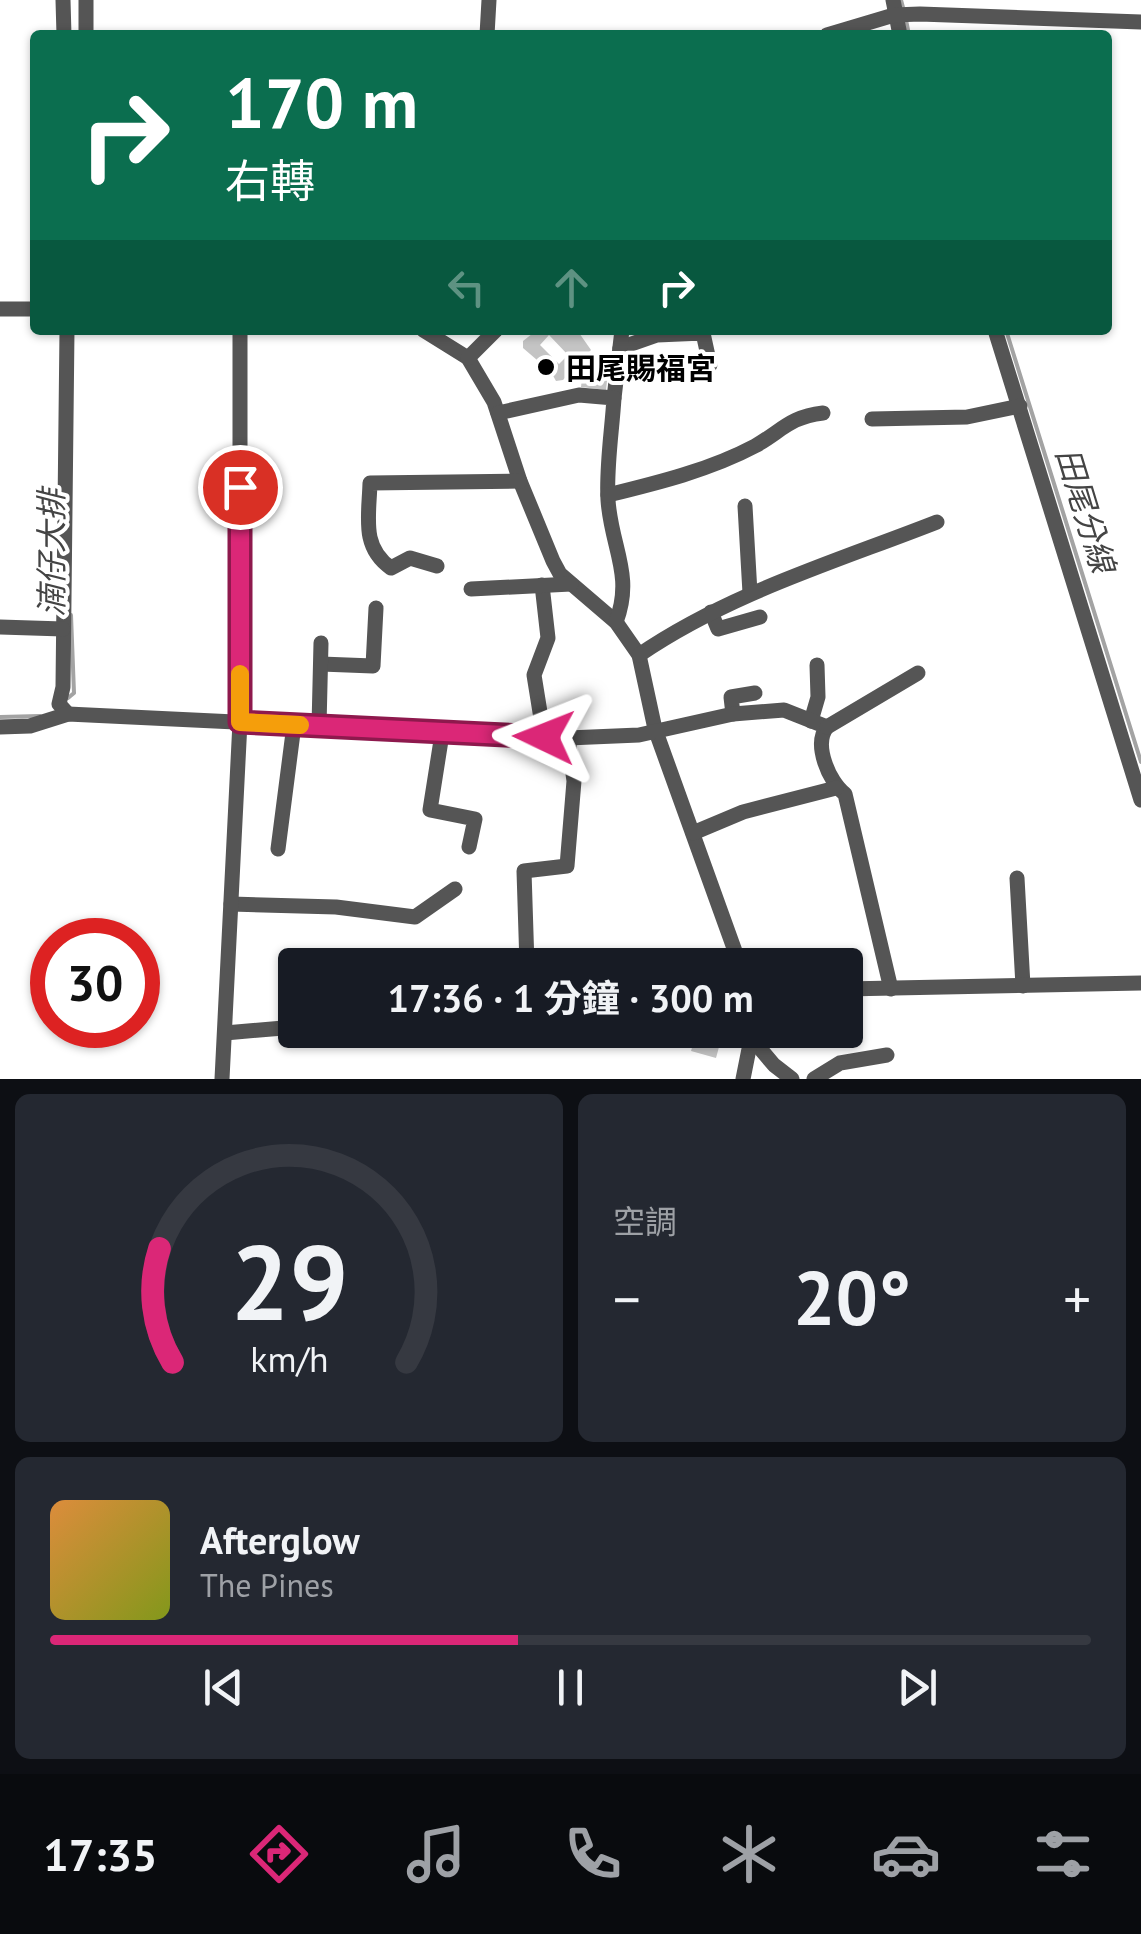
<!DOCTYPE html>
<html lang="zh-TW">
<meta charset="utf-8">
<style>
body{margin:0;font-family:"PT Sans","Noto Sans TC",sans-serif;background:#242831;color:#f1f3f6;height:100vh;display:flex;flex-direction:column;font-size:38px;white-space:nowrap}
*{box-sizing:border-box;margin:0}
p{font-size:32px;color:#9ea1a6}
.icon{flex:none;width:55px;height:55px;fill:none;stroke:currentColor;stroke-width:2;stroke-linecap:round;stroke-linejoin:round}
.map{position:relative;height:1079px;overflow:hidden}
.sheet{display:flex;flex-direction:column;gap:15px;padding:15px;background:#0d0f14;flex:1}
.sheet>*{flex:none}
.banner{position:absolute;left:30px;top:30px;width:1082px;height:305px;border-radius:10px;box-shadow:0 2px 8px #0004;background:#0b6e4f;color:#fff;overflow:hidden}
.speed{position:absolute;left:30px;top:918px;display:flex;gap:20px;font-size:50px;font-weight:700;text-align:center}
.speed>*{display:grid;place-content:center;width:130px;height:130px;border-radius:50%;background:#171b24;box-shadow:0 2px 8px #0004;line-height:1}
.speed .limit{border:15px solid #d22;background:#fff;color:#111}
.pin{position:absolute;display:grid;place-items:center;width:85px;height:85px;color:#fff;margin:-42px;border:5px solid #fff;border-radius:50%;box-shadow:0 2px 10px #0007}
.me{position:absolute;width:110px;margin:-55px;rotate:272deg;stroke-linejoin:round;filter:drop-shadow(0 0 8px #0008)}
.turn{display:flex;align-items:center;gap:35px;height:210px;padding:0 30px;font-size:45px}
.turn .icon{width:130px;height:130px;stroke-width:2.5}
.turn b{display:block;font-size:70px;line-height:85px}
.lanes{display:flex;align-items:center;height:95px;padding:0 30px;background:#0003;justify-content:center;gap:50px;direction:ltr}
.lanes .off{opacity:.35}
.big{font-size:75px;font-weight:700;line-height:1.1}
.sheet .widget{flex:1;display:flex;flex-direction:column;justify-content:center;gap:15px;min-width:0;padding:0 35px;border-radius:15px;background:#242831}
.sheet .dial{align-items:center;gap:0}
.dial svg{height:260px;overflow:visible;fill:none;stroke:#363941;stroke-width:7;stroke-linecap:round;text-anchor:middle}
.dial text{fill:#f1f3f6;stroke:none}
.song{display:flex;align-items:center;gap:30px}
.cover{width:120px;height:120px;border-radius:15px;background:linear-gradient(135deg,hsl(30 70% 55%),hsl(70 70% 35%))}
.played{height:10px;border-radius:5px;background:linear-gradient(90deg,#db2777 45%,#363941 45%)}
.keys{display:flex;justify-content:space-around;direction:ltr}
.heat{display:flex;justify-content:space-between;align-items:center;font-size:55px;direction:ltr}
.sheet .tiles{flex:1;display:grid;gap:15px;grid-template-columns:1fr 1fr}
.widget:last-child{grid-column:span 2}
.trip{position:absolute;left:278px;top:948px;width:585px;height:100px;border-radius:10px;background:#171b24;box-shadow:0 2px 8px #0004;font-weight:700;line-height:100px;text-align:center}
.dock{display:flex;height:160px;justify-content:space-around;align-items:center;background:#090b0e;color:#9ea1a6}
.dock .icon{width:70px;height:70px}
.dock .active{color:#db2777}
.dock b{font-size:45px;color:#f1f3f6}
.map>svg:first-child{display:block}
</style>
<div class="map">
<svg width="1141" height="1079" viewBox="0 0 1141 1079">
<rect width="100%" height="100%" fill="#fff"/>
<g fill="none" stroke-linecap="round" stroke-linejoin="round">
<g stroke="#a3a3a3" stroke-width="4">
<path d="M901,0L904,11"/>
<path d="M906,20L909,35"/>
<path d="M1006,330L1141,762"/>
<path d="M68,698L74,693L71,615"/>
<path d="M0,717L40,716"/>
</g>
</g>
<g fill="#c4c4c4" fill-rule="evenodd">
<path d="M537,330H577L591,350L563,380L556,381L551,372L523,348V341ZM549,335L568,355L559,364L540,345Z"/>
<path d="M584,360L609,363L606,390L581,387Z"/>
<path d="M697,1030L722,1036L716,1058L691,1051Z"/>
</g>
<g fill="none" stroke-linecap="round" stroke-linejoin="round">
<path stroke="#777" stroke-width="2.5" stroke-dasharray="2.5 5" stroke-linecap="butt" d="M569,382L578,379"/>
<g stroke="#555" stroke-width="15">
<path d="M63,0L64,35"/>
<path d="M86,0V35"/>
<path d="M893,0L900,35"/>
<path d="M487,35L489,0"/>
<path d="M827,35L894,15L920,14L1141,22"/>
<path d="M0,309H35"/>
<path d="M67,330L63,687L59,704L68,714"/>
<path d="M423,330L468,358L494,402L520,481L553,561L560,574L616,622L639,655L655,729L740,965"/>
<path d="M995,330L1141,800"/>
<path d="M620,348L657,335L703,333L710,365"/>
<path d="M468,358L496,330"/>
<path d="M614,398L622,330"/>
<path d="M498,413L579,395L614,398C612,431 606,467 608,500C611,547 634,575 616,622"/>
<path d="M872,419L967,417L1020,406"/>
<path d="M608,495C657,483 710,470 755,446C782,431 789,417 823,413"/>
<path d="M745,506L750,593"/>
<path d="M437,566L410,558L391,568C361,547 369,517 370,483L520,481"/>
<path d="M542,585L548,638L534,675L544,737"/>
<path d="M471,589L571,584"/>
<path d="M711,612L718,629L760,617"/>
<path d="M0,627L63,629"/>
<path d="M639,655C730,593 835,562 937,522"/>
<path d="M321,664L373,666L376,608"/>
<path d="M733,714L731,697L755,693"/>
<path d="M811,721L818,697L817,665"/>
<path d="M319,726L321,643"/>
<path d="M0,727L30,726L68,714L568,738L639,735L733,714L784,710L827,727C813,744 829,782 845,794L891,989"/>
<path d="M827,727L918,673"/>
<path d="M442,734L430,810L475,819L469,847"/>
<path d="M693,833L743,812L836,788"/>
<path d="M278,849L294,725"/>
<path d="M1017,878L1023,986"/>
<path d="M231,904L336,907L415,917L455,889"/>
<path d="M527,965L524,871L567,866L574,781L568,738"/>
<path d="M845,989L1141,983"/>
<path d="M225,1033L295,1027"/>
<path d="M752,1039L774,1065L792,1079"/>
<path d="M222,1079L240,722V330"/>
<path d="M743,1079L752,1034"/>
<path d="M814,1079L840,1063L887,1055"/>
</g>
</g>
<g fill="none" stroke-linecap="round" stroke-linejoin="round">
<g stroke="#8e194d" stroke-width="25">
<path id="route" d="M240,487V722L544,737"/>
</g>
<use href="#route" stroke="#db2777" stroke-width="18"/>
<path stroke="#f59e0b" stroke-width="18" d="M240,674V722L300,725"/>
</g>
<circle fill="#000" stroke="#fff" stroke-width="4" cx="546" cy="367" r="10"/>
<g text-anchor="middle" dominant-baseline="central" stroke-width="8" stroke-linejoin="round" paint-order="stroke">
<g font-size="30" font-weight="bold" fill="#000" stroke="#fff" text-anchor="start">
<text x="566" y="367">田尾賜福宮</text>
</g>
<g font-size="32" font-style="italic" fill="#444" stroke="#fff">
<text transform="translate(1086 510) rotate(73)">田尾分線</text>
<text transform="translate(51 553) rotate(-90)">湳仔大排</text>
</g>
</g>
</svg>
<div class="speed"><div class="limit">30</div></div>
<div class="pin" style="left:240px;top:487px;background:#d93025"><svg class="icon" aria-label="arrive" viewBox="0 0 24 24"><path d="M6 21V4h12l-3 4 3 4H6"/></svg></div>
<svg class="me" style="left:544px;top:737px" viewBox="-20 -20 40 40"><path d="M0-17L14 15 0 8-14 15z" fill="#db2777" stroke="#fff" stroke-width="4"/></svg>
<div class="trip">17:36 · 1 分鐘 · 300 m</div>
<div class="banner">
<div class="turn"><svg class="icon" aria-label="right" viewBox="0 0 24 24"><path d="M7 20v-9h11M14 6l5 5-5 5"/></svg><div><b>170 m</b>右轉</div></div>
<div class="lanes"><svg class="icon off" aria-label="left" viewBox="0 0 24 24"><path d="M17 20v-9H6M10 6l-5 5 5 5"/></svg><svg class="icon off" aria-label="ahead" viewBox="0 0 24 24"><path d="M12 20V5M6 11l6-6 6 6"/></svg><svg class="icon" aria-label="right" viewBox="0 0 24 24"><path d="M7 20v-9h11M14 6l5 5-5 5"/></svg></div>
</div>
</div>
<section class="sheet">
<div class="tiles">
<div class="widget dial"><svg viewBox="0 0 100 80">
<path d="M14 69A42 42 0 1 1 86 69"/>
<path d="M14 69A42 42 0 0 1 10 34" stroke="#db2777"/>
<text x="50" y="56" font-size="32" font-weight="700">29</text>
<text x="50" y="72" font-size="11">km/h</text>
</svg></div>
<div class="widget"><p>空調</p>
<div class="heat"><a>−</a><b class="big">20°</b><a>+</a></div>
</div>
<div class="widget">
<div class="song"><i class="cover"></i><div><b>Afterglow</b><p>The Pines</p></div></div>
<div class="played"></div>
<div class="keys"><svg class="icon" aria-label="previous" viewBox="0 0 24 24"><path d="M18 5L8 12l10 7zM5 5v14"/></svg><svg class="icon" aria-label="pause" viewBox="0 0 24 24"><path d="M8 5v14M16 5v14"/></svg><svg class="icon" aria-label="next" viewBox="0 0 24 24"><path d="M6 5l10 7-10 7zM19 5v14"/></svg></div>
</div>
</div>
</section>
<nav class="dock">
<b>17:35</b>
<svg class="icon active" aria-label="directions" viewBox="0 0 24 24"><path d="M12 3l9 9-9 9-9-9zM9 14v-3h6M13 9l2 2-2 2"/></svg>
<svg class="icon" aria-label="music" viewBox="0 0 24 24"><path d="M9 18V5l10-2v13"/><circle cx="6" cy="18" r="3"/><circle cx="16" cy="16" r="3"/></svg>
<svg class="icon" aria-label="phone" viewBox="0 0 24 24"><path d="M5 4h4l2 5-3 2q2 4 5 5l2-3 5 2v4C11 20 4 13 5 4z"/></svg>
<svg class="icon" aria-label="climate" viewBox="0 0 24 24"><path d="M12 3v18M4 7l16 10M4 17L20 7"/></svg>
<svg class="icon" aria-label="car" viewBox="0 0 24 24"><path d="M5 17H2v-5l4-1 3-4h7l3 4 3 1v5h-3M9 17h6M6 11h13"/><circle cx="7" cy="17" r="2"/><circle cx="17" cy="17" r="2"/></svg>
<svg class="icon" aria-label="filters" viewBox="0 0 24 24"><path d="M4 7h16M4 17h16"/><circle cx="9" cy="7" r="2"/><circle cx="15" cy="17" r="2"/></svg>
</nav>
